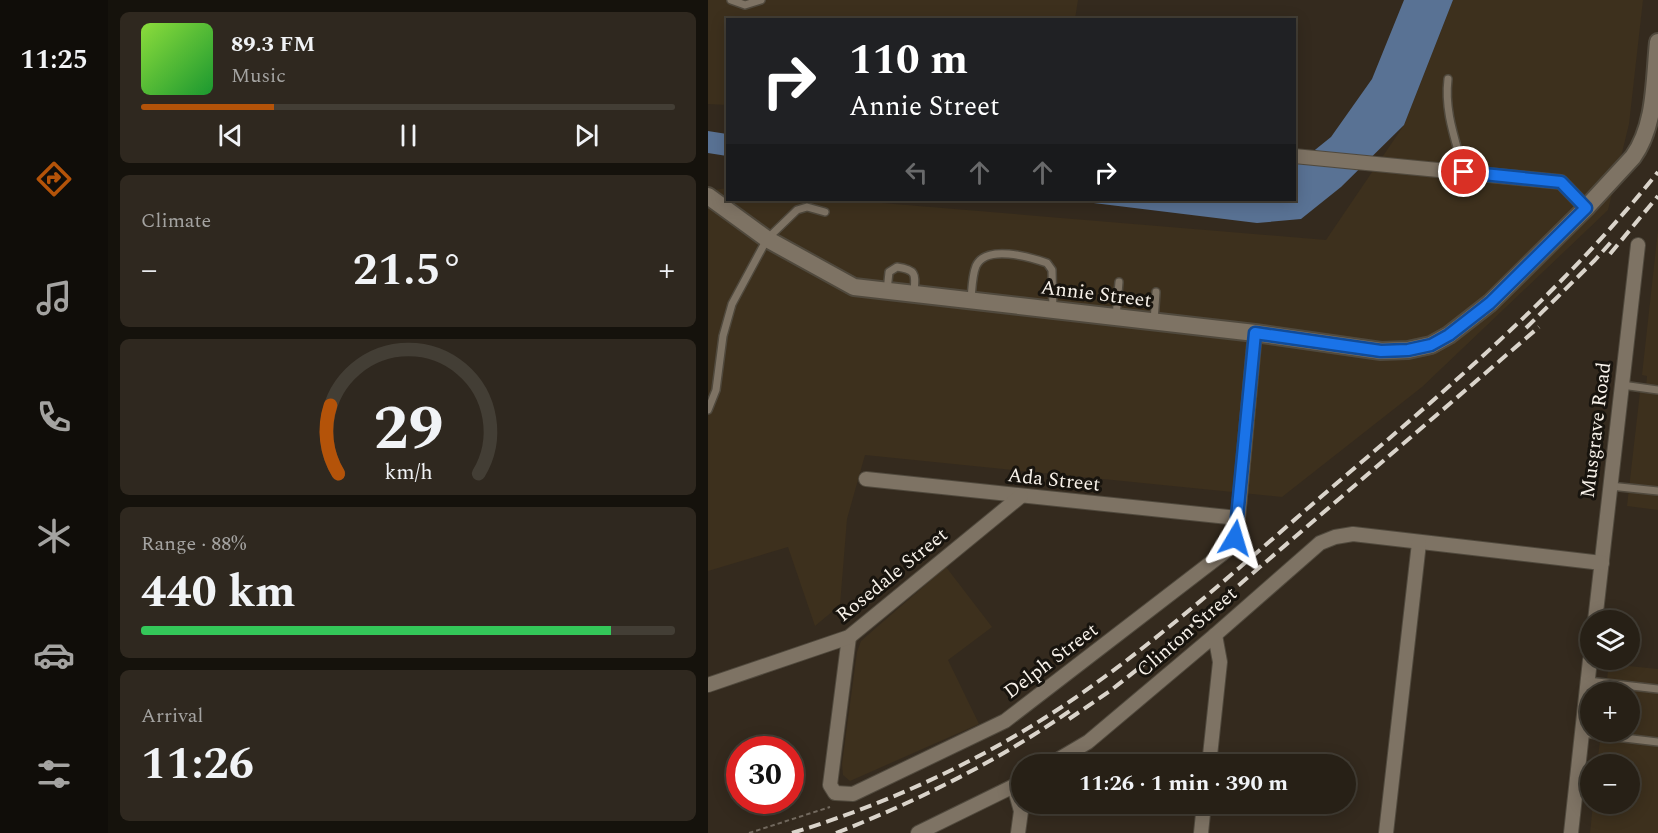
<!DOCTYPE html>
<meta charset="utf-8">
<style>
body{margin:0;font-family:Spectral,serif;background:#2f281f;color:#f1f3f6;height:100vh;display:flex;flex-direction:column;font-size:22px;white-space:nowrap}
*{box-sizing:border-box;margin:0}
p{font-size:20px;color:#a4a3a1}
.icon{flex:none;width:33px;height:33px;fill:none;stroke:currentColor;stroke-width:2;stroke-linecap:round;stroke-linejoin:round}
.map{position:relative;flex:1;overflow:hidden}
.details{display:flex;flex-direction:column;gap:12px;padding:12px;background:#15120c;width:600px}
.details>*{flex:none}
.guide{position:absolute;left:18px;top:18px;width:570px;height:183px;border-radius:0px;box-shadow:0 3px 15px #0003,0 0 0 2px #433e35;background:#202124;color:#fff;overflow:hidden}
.buttons{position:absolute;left:872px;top:610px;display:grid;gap:12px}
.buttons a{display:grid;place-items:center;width:60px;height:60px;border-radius:50%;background:#272016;box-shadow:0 3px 15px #0003,0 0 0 2px #433e35;font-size:30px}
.speed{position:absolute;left:18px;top:736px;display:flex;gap:12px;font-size:30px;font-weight:700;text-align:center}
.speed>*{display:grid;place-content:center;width:78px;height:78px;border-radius:50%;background:#272016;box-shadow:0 3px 15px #0003,0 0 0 2px #433e35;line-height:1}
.speed .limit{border:9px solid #d22;background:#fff;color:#111}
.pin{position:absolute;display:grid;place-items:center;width:51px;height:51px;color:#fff;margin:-26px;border:3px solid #fff;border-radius:50%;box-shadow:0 2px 6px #0007}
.me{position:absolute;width:66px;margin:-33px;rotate:7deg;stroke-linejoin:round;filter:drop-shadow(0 0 4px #0008)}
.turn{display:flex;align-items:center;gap:21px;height:126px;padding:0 24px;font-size:27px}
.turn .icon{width:78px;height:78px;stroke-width:2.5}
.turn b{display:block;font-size:42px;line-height:51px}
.lanes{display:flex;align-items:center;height:57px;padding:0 24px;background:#0003;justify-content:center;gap:30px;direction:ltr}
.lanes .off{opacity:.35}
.big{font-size:45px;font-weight:700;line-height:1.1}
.details .card{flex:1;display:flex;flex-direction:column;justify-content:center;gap:9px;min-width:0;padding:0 21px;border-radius:9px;background:#2f281f}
.details .dial{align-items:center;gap:0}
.dial svg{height:156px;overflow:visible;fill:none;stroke:#433e35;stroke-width:7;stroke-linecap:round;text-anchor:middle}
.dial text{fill:#f1f3f6;stroke:none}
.song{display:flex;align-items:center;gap:18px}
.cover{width:72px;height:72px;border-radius:9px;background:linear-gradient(135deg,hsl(90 70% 55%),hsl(130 70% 35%))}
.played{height:6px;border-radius:3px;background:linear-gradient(90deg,#b45309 25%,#433e35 25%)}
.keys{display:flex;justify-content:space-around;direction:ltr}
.heat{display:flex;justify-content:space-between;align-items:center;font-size:33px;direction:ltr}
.charge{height:9px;border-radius:4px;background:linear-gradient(90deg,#34c759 88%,#433e35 0)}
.trip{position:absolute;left:303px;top:754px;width:345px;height:60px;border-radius:30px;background:#272016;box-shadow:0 3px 15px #0003,0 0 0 2px #433e35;font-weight:700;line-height:60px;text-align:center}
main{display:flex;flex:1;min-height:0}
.tab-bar{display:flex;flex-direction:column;width:108px;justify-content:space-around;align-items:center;background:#100d09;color:#a4a3a1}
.tab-bar .icon{width:42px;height:42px}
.tab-bar .selected{color:#b45309}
.tab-bar b{font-size:27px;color:#f1f3f6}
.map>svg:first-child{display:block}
</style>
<main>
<nav class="tab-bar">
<b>11:25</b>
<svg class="icon selected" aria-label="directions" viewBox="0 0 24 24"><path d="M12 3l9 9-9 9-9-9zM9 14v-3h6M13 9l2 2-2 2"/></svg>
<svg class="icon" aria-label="music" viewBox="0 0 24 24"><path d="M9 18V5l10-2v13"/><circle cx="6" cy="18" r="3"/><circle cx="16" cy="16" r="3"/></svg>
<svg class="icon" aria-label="phone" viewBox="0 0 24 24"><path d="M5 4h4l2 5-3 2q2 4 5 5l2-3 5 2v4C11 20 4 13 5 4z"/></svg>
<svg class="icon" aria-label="climate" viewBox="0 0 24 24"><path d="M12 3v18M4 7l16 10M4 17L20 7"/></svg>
<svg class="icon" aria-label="car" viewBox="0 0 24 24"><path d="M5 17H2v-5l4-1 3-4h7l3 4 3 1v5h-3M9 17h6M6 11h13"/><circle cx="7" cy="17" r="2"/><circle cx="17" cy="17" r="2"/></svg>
<svg class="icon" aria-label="filters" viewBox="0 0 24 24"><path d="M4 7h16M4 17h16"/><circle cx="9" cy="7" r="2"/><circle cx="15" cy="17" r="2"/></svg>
</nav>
<section class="details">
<div class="card">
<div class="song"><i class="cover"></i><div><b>89.3 FM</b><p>Music</p></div></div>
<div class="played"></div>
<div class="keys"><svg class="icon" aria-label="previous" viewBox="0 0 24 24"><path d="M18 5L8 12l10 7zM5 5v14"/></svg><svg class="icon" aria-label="pause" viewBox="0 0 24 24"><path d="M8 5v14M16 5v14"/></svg><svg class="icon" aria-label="next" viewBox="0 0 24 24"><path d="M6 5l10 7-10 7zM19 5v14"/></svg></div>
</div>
<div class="card"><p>Climate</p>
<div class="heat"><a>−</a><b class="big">21.5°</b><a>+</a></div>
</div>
<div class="card dial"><svg viewBox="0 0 100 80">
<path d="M14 69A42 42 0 1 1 86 69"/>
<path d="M14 69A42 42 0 0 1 10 34" stroke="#b45309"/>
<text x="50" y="56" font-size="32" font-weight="700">29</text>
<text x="50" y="72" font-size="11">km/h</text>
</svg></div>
<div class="card"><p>Range · 88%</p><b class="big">440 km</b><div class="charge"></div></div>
<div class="card"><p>Arrival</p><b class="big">11:26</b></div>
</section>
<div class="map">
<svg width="950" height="833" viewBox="0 0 950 833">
<rect width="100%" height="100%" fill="#342a1e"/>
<g fill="#3d301d">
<path d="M0,0H370L367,19L20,20L19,105L0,104Z"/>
<path d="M745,0H935L921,124L900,210L714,387L574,497L157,455L139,519L132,605L107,626L80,547L0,571V191L19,188L20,200H138L618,240L696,125Z"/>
<path d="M950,230V510L919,506L932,392H937L938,388L939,376L934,375Z"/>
<path d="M238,567L284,627L240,660L271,724L142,781L135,775L134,764L149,652L153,641Z"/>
<path d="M901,664L950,669V833H882L885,804H921V765H889L893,732H921V693H897Z"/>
</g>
<g fill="#597294">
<path d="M696,0H745L696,125L633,187L593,219L549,223L361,200H586L587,166L623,137L664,79Z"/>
<path d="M0,131L19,134V156L0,153Z"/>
</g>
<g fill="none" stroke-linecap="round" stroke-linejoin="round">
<g stroke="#50493d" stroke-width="10">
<g id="service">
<path d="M23,0L37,5L53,0"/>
<path d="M740,79C736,112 748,141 756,172"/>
<path d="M179,291L181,272L189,267C210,270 207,275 206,294"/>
<path d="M263,299C264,289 264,276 268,266C278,244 322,257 339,263L344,270L345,310"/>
<path d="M408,317L411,282"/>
<path d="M446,322L448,292"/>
<path d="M914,385L950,390"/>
<path d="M0,410L8,390L15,336L24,304L59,239L89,210L99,207L117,212"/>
<path d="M902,486L950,491"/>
<path d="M880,681L950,689"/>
<path d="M874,733L950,742"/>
</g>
</g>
<g stroke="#50493d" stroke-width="16">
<g id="minor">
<path d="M586,156L853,182L878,208"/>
<path d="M158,479L530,518"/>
<path d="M887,621L930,245"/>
<path d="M141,637L122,785L127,793L145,794L297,721L522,548L527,538L530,518L547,333"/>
<path d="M0,685L141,637L313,496"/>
<path d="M341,765L380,742L507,635L612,543L627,537L645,534L894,563"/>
<path d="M501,765L512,662L507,635"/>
<path d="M306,786L313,811L310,833"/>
<path d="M210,833L314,782"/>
<path d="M493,833L496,804"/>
<path d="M678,833L711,543"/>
<path d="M863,833L882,660"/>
</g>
</g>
<g stroke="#50493d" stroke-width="20">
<path id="tertiary" d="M0,196L59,239L146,287L547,333L673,351L700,350L723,345L741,335L782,303L878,208L925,157C948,125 946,80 950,42"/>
</g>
<path stroke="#736a5f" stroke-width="2" stroke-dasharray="4.5 3" stroke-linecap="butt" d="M41,833L122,807"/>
<use href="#service" stroke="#7e7364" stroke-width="7"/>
<use href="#minor" stroke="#7e7364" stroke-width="14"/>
<use href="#tertiary" stroke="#7e7364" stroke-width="16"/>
<g stroke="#dad4cb" stroke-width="4" stroke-dasharray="12 6" stroke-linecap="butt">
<path d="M902,254L950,196"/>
<path d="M818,328L887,260L904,241"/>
<path d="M361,719L402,691L474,634L831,327"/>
<path d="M84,833C195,799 302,747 395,678C477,618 552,549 629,483C744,385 855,291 950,172"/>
<path d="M128,833C212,800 292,760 366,708"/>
</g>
</g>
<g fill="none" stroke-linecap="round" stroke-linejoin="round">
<g stroke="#114b97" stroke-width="15">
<path id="route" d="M527,538L547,333L673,351L700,350L723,345L741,335L782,303L878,208L853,182L756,172"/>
</g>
<use href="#route" stroke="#1a73e8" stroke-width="10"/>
</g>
<g text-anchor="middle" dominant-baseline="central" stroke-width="6" stroke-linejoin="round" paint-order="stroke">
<g font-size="20" fill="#f8f2ea" stroke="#18140e">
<text transform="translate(388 294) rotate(7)">Annie Street</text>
<text transform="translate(888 430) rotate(-83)">Musgrave Road</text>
<text transform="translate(346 480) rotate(6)">Ada Street</text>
<text transform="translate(184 575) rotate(-39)">Rosedale Street</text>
<text transform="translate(479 632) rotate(-41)">Clinton Street</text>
<text transform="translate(343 661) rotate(-37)">Delph Street</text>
</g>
</g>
</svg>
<div class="buttons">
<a><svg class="icon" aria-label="layers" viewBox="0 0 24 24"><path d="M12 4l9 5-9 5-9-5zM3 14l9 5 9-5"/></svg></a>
<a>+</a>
<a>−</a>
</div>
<div class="speed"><div class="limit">30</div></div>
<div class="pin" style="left:756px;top:172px;background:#d93025"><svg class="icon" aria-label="arrive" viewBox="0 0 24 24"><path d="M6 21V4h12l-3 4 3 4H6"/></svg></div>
<svg class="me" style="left:527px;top:538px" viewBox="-20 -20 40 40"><path d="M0-17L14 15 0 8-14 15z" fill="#1a73e8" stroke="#fff" stroke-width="4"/></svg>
<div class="trip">11:26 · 1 min · 390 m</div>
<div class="guide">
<div class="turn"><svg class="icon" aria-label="right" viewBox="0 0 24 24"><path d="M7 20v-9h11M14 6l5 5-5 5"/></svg><div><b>110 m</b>Annie Street</div></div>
<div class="lanes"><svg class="icon off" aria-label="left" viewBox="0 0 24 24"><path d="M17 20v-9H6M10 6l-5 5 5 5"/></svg><svg class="icon off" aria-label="ahead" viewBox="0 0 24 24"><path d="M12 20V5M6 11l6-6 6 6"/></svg><svg class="icon off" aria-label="ahead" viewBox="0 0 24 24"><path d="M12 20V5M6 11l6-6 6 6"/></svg><svg class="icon" aria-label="right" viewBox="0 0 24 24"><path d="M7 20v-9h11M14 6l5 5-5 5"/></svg></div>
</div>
</div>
</main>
